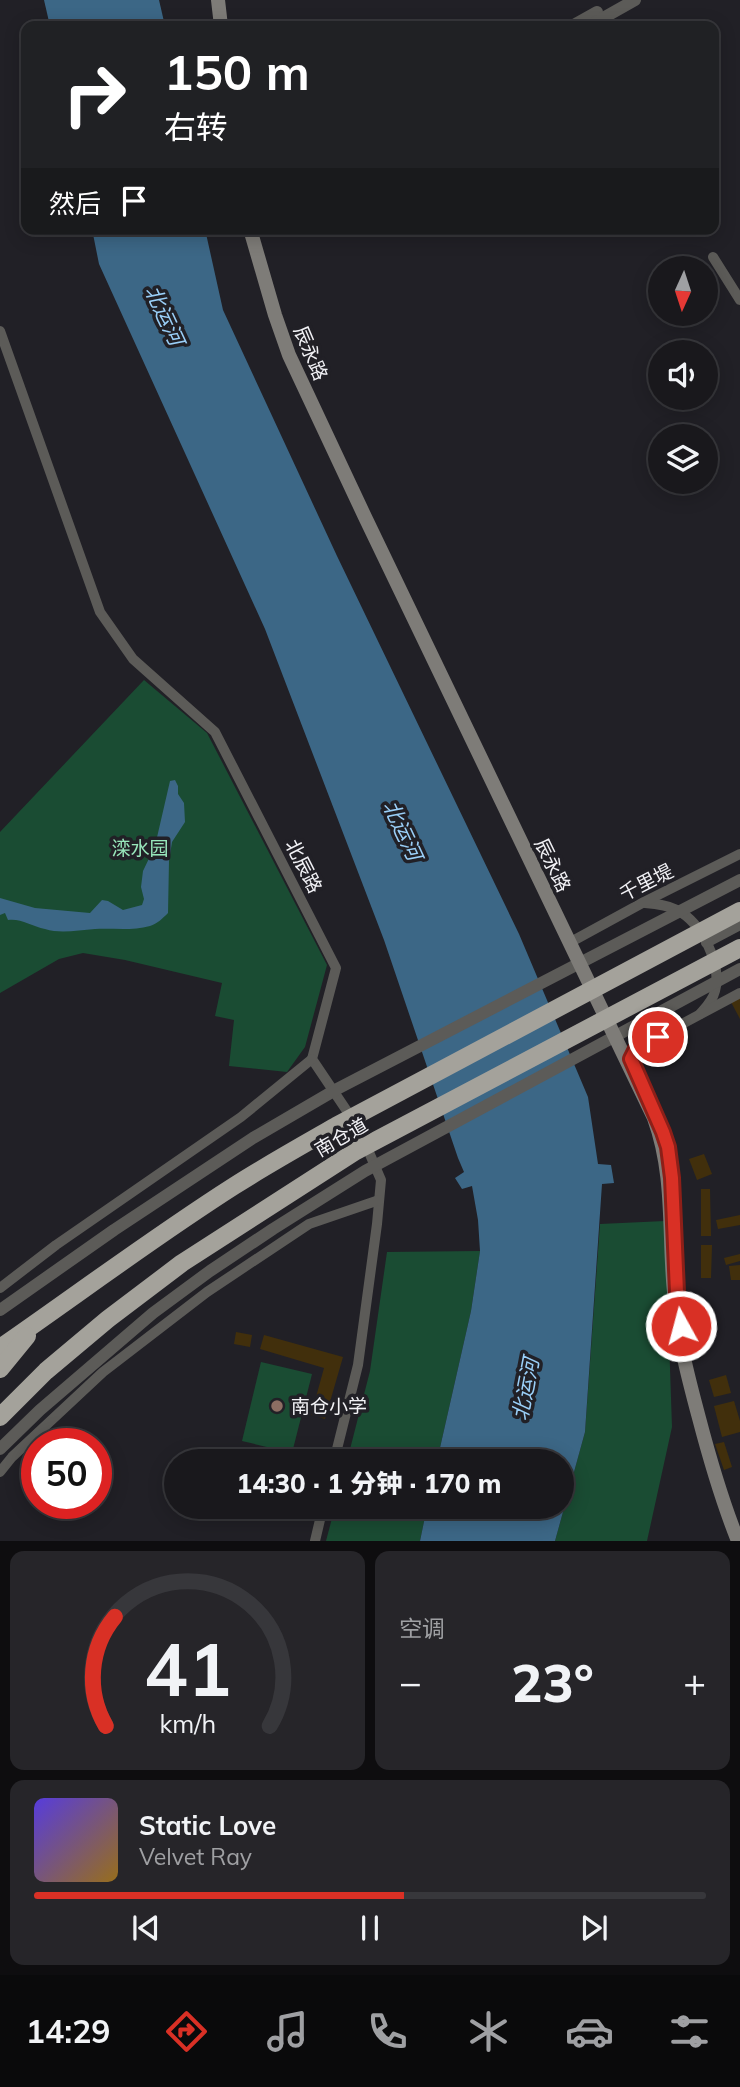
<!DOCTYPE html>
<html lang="zh">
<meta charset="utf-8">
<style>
body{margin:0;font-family:Mulish,"Noto Sans SC",sans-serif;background:#262529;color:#f1f3f6;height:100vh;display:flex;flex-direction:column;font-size:26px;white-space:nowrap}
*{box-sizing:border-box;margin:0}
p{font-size:23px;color:#9fa0a3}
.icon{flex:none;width:38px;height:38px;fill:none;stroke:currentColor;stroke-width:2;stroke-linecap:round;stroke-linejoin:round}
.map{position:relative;height:1541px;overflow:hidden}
.drawer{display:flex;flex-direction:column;gap:10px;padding:10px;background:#0e0d0f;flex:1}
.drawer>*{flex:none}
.top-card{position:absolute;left:21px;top:21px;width:698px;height:214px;border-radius:14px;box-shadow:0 4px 18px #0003,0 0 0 2px #37373b;background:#202124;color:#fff;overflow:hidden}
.needle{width:46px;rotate:183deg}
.fabs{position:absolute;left:648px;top:256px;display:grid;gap:14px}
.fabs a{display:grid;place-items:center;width:70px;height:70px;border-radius:50%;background:#19181c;box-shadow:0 4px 18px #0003,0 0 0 2px #37373b;font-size:35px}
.speed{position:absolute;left:21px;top:1428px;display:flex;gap:14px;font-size:35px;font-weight:700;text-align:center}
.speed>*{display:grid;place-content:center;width:91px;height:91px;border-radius:50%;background:#19181c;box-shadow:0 4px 18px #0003,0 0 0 2px #37373b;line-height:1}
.speed .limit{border:10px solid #d22;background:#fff;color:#111}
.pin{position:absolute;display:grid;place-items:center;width:60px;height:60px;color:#fff;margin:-30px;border:4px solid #fff;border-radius:50%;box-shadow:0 2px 7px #0007}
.me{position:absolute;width:77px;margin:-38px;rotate:353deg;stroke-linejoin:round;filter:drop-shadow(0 0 5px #0008)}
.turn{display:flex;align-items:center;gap:24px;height:147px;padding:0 28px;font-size:32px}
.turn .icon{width:91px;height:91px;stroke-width:2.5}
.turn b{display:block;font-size:49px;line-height:60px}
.then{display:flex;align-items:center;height:66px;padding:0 28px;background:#0003;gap:14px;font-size:26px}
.big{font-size:52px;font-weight:800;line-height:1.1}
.drawer .widget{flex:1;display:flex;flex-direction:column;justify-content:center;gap:10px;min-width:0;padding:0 24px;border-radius:14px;background:#262529}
.drawer .dial{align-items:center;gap:0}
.dial svg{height:182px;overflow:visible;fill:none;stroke:#37373b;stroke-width:7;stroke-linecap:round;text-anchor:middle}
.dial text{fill:#f1f3f6;stroke:none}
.song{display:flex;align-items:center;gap:21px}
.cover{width:84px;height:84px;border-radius:10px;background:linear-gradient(135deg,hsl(250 70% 55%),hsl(40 70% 35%))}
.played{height:7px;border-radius:4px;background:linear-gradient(90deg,#d93025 55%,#37373b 55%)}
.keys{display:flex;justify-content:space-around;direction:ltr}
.heat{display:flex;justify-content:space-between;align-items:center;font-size:38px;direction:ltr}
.drawer .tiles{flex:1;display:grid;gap:10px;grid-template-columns:1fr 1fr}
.widget:last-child{grid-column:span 2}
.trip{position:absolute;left:164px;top:1449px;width:410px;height:70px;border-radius:35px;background:#19181c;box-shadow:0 4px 18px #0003,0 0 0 2px #37373b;font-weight:800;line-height:70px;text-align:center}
.tabs{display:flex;height:112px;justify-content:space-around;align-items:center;background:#0a0a0b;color:#9fa0a3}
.tabs .icon{width:49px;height:49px}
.tabs .current{color:#d93025}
.tabs b{font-size:32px;color:#f1f3f6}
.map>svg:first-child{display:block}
</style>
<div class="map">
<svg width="740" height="1541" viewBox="0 0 740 1541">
<rect width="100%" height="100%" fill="#212026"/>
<g fill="#1a4c33">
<path d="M144,680L207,733L327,965L305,1047L287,1072L229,1066L234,1020L215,1016L222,983L125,960L83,953L59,959L0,993V832Z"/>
<path d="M665,1221L672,1427L647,1541H555L585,1432L600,1224Z"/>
<path d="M480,1251L471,1311L437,1461H347L370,1371L387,1252Z"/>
<path d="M261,1362L312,1374L292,1453L242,1441Z"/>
<path d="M335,1507H427L420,1541H326Z"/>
</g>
<g fill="#3c6786">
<path d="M44,0H159L165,26H50Z"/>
<path d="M92,229H205L223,310L337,556L519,934L588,1097L598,1164L611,1165L614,1183L602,1184L585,1432L555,1541H420L427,1507H562V1461H437L471,1311L480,1251L478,1220L472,1186L462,1189L455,1178L464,1172L458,1158L384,940L265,629L99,264Z"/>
<path d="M175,780L178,786V794L184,803L185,822L172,842L169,861L168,913C163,918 157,924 150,926C132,931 114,928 95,929C78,930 61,934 45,929C32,926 20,918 8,920L5,913L0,915V898L35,908L90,913L102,900L108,901L123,910L142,905L144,899L141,887L143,871L155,846L170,781Z"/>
</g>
<g fill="#412f0c">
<path d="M740,998V1019L731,1002Z"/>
<path d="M704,1154L712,1174L697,1180L689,1159Z"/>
<path d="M701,1189H710L711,1236H701Z"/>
<path d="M740,1215V1225L718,1229L716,1220Z"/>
<path d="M701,1245H712L711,1278H701Z"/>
<path d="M740,1254V1261L726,1265L724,1258Z"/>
<path d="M740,1265V1280H731L729,1266Z"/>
<path d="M236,1332L252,1335L250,1347L234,1344Z"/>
<path d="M264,1335L343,1357L325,1419L311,1415L324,1368L260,1349Z"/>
<path d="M726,1375L731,1393L714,1397L709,1380Z"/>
<path d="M734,1401L740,1421V1432L722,1437L714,1406Z"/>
<path d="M724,1442L732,1467L724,1470L715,1444Z"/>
<path d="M226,1507H297L295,1521Z"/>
</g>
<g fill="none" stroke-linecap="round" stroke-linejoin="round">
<g stroke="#5c5b58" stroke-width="10">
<path d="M713,257L740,300"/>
<path d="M0,331L100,612L133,659L215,732L336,968L312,1059L359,1129L381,1180L377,1224L358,1365L334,1461"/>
<path d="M645,903C656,904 667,905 677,910C702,923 722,964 715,991C713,1000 706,1007 700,1014"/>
<path d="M569,943L644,902L740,854"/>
<path d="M706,943L740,925"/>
<path d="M624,1055L740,993"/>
<path d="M0,1288L56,1245L241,1117L312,1059"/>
<path d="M0,1472L12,1457L103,1372L207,1292L309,1224L379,1200"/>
<path d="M315,1541L323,1507"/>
</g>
<g stroke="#5c5b58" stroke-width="12">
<path d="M572,26L597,12"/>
<path d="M589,26L635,0"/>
<path d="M0,1310L114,1230L253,1138L337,1089L740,880"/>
<path d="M0,1449L40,1410L153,1313L210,1271L273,1229L365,1171L740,969"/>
</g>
<g stroke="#7e7c78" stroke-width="14">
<path d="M218,0L221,26"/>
<path d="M250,229L275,315L289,355L365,517L654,1118C675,1176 668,1232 674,1292C677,1335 688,1377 699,1418C710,1460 722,1501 738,1541"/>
</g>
<g stroke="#a4a29b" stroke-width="18">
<path d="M0,1348C78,1294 154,1237 234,1186C267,1165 301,1146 336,1126L740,911"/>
<path d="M0,1369L27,1336"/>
<path d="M0,1417L46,1371L108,1319L182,1263L356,1151L740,948"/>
</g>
</g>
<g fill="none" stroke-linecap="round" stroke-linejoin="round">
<g stroke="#8d1f18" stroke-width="18">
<path id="route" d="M658,1037L636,1049L631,1059L663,1132L668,1147L672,1178L677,1292L681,1326"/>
</g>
<use href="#route" stroke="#d93025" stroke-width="12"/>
</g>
<circle fill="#8d6e63" stroke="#212026" stroke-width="2.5" cx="277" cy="1406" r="7"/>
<g text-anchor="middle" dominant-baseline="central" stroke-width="7" stroke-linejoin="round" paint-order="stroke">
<g font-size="19" fill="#f2f2f6" stroke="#212026">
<text transform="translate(311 353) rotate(67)">辰永路</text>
<text transform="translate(553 865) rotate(64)">辰永路</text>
<text transform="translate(304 866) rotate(63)">北辰路</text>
<text transform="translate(646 882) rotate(-27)">千里堤</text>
<text transform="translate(341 1137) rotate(-30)">南仓道</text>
</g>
<g font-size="19" fill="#98e7bb" stroke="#212026">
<text x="140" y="848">滦水园</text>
</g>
<g font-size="19" fill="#f2f2f6" stroke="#212026" text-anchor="start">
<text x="291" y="1406">南仓小学</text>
</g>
<g font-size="21" font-style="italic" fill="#9acff8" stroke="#212026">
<text transform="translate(165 315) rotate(65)">北运河</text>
<text transform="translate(403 830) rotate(65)">北运河</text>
<text transform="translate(525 1389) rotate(-79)">北运河</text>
</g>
</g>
</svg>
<div class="fabs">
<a><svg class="needle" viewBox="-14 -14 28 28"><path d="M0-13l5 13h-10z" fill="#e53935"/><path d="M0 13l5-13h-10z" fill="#9fa0a3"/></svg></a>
<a><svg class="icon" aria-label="sound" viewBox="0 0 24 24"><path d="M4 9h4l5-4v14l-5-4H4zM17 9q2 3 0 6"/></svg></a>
<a><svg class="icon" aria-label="layers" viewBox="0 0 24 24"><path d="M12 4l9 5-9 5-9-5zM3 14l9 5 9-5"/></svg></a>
</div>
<div class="speed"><div class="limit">50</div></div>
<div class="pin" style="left:658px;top:1037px;background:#d93025"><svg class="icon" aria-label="arrive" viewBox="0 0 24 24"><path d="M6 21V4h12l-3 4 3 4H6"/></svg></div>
<svg class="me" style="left:681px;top:1326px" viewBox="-20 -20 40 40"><circle r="17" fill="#d93025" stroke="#fff" stroke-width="3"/><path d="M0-11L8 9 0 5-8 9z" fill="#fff"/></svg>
<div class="trip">14:30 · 1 分钟 · 170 m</div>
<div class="top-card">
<div class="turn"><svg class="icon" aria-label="right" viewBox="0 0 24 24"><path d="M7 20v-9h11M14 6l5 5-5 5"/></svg><div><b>150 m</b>右转</div></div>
<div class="then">然后<svg class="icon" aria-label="arrive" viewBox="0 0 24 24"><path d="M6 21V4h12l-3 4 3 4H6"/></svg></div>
</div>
</div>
<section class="drawer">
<div class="tiles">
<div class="widget dial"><svg viewBox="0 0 100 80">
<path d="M14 69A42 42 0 1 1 86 69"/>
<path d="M14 69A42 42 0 0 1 18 21" stroke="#d93025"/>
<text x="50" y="56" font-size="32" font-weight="700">41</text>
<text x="50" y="72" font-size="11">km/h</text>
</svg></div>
<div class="widget"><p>空调</p>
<div class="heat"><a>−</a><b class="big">23°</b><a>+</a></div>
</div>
<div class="widget">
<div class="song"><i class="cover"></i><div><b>Static Love</b><p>Velvet Ray</p></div></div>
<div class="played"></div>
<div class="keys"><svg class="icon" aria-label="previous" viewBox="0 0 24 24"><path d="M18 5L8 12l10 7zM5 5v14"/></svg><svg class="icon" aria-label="pause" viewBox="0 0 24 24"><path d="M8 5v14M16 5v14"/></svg><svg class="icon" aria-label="next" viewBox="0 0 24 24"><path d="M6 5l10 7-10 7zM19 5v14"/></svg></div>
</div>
</div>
</section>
<nav class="tabs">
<b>14:29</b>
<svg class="icon current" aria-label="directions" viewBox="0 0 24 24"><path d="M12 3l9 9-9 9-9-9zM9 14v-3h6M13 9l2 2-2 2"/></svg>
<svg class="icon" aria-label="music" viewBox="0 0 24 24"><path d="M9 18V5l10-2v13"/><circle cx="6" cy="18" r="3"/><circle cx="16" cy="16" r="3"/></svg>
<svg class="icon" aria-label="phone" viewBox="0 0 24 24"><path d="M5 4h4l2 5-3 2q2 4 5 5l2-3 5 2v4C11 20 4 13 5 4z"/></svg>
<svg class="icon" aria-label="climate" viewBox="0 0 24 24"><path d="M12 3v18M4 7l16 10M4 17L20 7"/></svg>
<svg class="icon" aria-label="car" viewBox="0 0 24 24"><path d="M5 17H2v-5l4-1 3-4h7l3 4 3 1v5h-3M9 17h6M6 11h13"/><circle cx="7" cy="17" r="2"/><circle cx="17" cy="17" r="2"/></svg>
<svg class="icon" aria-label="filters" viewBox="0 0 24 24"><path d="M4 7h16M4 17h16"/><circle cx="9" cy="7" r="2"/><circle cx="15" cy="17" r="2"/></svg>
</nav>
